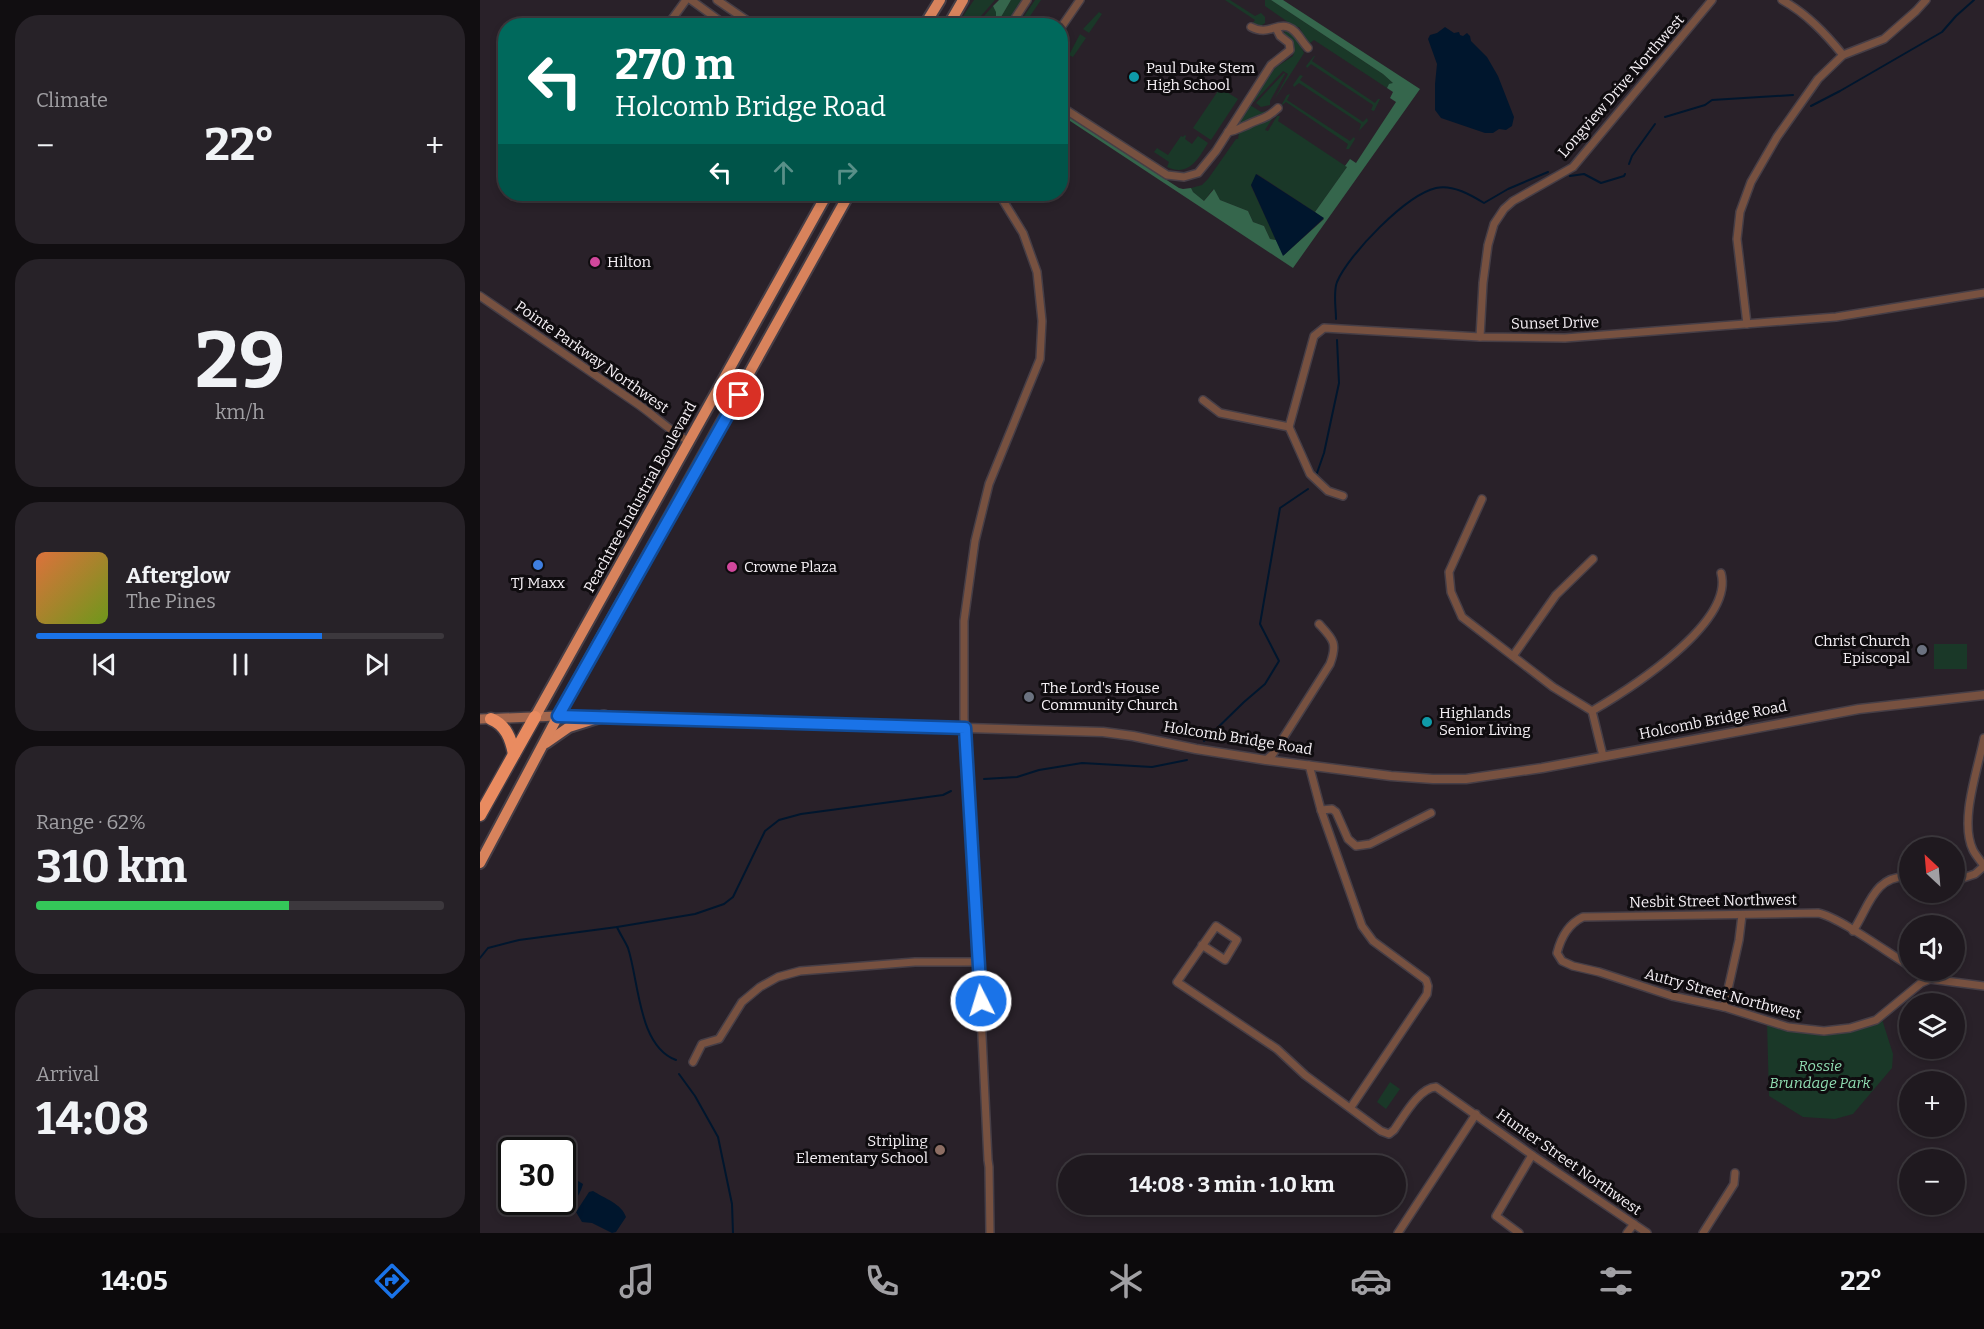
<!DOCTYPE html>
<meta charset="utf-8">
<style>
body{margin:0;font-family:Bitter,serif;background:#272228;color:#f1f3f6;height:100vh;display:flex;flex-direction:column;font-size:22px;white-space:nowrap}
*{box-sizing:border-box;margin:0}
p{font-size:20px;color:#a1a0a4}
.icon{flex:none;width:33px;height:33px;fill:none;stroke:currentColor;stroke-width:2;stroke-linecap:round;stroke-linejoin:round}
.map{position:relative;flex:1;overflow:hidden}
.side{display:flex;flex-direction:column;gap:15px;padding:15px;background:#110e11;width:480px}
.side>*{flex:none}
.top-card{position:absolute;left:18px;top:18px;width:570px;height:183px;border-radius:24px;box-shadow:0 3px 9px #0003,0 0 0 2px #3c383d;background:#00695c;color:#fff;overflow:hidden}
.needle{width:39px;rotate:334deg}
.controls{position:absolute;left:1419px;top:837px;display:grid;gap:12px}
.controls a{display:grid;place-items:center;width:66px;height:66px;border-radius:50%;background:#1f191f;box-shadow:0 3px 9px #0003,0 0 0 2px #3c383d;font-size:30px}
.speed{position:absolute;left:18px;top:1137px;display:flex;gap:12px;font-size:30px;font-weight:700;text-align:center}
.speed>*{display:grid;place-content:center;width:78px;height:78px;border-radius:50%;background:#1f191f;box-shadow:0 3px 9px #0003,0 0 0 2px #3c383d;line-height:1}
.speed .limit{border:3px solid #111;border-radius:9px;background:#fff;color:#111}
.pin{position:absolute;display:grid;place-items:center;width:51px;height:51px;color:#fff;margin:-26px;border:3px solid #fff;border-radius:50%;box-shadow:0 2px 6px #0007}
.me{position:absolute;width:66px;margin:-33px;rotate:355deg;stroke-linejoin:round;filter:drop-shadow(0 0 4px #0008)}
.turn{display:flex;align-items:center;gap:21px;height:126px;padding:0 18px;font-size:27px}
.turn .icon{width:78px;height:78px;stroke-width:2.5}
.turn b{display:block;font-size:42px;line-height:51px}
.lanes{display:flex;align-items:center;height:57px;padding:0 18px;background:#0003;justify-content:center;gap:30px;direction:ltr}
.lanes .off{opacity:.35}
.big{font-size:45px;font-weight:700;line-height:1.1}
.side .tile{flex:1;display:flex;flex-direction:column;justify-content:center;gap:9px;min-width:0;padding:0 21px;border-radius:24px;background:#272228}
.side .dial{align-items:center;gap:0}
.dial b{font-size:78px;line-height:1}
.song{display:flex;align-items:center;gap:18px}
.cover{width:72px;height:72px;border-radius:9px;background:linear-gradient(135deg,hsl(20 70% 55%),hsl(80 70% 35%))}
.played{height:6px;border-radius:3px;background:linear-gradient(90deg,#1a73e8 70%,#3c383d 70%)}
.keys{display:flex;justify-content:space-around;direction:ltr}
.heat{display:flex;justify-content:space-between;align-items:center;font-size:33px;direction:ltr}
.charge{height:9px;border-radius:4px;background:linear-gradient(90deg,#34c759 62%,#3c383d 0)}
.trip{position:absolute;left:578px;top:1155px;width:348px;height:60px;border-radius:30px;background:#1f191f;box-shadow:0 3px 9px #0003,0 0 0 2px #3c383d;font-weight:700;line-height:60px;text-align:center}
.tabs{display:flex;height:96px;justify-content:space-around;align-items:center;background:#0c0a0c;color:#a1a0a4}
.tabs .icon{width:42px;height:42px}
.tabs .selected{color:#1a73e8}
.tabs b{font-size:27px;color:#f1f3f6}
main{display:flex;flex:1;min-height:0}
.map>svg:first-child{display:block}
</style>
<main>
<section class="side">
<div class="tile"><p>Climate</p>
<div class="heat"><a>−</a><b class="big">22°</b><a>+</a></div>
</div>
<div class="tile dial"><b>29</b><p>km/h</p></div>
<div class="tile">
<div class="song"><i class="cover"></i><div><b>Afterglow</b><p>The Pines</p></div></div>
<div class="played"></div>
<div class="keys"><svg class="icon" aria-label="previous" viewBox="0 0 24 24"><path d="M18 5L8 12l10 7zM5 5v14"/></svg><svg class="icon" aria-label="pause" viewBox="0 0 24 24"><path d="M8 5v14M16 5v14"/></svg><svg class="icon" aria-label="next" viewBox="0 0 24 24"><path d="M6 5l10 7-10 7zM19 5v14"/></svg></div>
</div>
<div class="tile"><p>Range · 62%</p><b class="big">310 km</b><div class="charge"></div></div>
<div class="tile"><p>Arrival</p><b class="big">14:08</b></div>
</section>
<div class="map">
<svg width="1504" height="1233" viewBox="0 0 1504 1233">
<rect width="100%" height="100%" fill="#292129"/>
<g fill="#1a3828">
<path d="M494,0H515L493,25H477Z"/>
<path d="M531,0H543L526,25L495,26L513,6L521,17Z"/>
<path d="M555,0H561L544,25H538Z"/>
<path d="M745,0H750L775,16L781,13L785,17V23L779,27L772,24L775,20Z"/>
<path d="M785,0H791L903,74L914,84H909L907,88L834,40L830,43L828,42L819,27H815L785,6Z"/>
<path d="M619,12L622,14L609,33L603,29Z"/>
<path d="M805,30L816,37L824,53L794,100L808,74L803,71L774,102L772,101L795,68L813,56C816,46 813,39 804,34Z"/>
<path d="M600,34L606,38L593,57L589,55Z"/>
<path d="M834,56H835L832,61L895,103L898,99H900L894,111L891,110L893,105L831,64L827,68L826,66Z"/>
<path d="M804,73L805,74L790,101V105L781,107L776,103Z"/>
<path d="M820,75L823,76L820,80L883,122L887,118L888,121L879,131L881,124L819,83L814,87L813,85Z"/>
<path d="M740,88L758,99L731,140L713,128Z"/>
<path d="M810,94L807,100L870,141L874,137L875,139L869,149H866L868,144L806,102L801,106L807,95Z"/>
<path d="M770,105L781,112L789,111L787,114L758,127L757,125Z"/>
<path d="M794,116L785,130L788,131L797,116H800L798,121L867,167L835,212L777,174L771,186L796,240L790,239L784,226L773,222L768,211L740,200L733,189L724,201L713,192L711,188L722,185L728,179L756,139H758L759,133L772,124L784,122Z"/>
<path d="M705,135L706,136L705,139L712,144L718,136L728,143C718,159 709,177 687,167L689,162L674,152L677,148L688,155L701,136L703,137Z"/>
<rect x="1454" y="644" width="33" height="25"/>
<path d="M1401,1016L1413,1054L1412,1068L1373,1114L1355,1119L1323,1117L1289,1096L1287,1022L1344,1031Z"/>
<path d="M910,1082L920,1089L906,1109L897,1102Z"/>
</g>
<g fill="#35664c">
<path d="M519,0H531L521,17L516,18V12L513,6Z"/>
<path d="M791,0H803L940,89L813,268L581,115L580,111L699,188L703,189L711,188L713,192L724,201L734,189L740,200L768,211L773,222L784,226L790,239L796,240L804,255L844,219L835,212L867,167L865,166L870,159L876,163L916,102L910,98L913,92L907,88L909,84L913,83L903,74Z"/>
</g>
<g fill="#00162d">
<path d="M965,27L974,33L979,32L980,35L983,36L987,33L990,36L991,41L1007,57L1018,76L1034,117L1032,126L1026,130L1019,129L1013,133H1005L961,118L955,110V84L957,64L948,39L950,35L957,33Z"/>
<path d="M776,174L844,218L803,256L771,185Z"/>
<path d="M93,1178L103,1184C100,1196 88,1215 76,1202H82C82,1191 82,1182 93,1178Z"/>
<path d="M113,1191C124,1198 142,1204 146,1217L136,1232L132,1233L112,1223L102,1222L96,1212L109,1192Z"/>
</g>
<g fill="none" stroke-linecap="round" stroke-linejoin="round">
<g stroke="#00162d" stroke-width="2">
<path d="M1331,106L1360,91L1462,32L1476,16L1494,0"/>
<path d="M1185,117L1225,105L1232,100L1313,95"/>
<path d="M1149,164L1152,156L1175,124"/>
<path d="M1090,176L1104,174L1121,183L1144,176L1145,174"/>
<path d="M856,319C856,308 853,292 857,282C869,254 926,195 956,188C972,184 991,195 1004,203L1028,189L1068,172"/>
<path d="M837,473L844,453L859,383L857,340"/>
<path d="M724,741L764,702L785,684L799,661L780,624L800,508L828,489"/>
<path d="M504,779L537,777L559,770L602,763L672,767L707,760"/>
<path d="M137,927C140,934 145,941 148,948C159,981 158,1046 196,1060"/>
<path d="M0,958L8,948L39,940L137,927L215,914L244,904L253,897L285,831L299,820L321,814L463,795L471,791"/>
<path d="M199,1074L215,1096L238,1137L252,1204L253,1233"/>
</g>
<g stroke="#463e46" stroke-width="10">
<g id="minor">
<path d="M211,0L247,26"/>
<path d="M237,0L275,26"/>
<path d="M1302,0C1327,14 1345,33 1363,55"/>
<path d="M187,26L206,0"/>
<path d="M530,26L547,0"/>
<path d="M771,27C788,36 795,23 808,27C817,30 821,41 828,48"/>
<path d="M580,29L600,0"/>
<path d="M580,106L687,175L704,177L718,173L736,151L791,65L810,50L809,43L800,36L796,28"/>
<path d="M748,132C756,131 759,128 767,125C780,118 785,120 798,108"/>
<path d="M0,296L159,405C176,417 190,431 208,441"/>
<path d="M1267,324L1257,239L1260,212L1271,182L1297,137L1338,79L1363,55L1404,39L1436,11L1446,0"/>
<path d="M1000,337L1003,283L1008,245L1014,224L1024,209L1033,201L1093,167L1232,0"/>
<path d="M723,400L740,413L809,427"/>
<path d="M863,496L848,491L830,474L809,427L834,336L844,328L1000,337L1085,338L1356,317L1504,293"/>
<path d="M1002,499L969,572L971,592L982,617L1073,687L1112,711L1123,756"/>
<path d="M1033,656L1076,595L1113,559"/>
<path d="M1112,711C1148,690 1255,623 1241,573"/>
<path d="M786,760L793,754L850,664C858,643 853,639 839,624"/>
<path d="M829,765L841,810L882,926L893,941L946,980L948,986L947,994L871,1107"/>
<path d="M841,810L852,809L856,812L868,839L876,846L890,844L951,813"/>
<path d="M1474,881L1495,874L1504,866C1501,861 1496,856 1493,850C1479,821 1498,769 1504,738"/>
<path d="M1373,931C1389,907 1394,874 1430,877"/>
<path d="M722,945L745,960L757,940L736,926L697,982L797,1049L825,1075L901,1131L909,1134L914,1130C924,1116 939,1088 956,1087L1052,1155L1167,1233"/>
<path d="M1430,966C1408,953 1359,917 1338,913L1103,917C1088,924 1081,937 1077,953L1082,961L1093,966L1119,972L1192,996L1244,1007L1308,1027L1344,1031L1370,1028L1396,1020L1441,983L1450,979L1504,986"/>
<path d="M1438,970L1450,979"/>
<path d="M1244,1007L1259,940L1262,915"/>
<path d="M213,1062L222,1044L239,1039L262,1002L280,987L298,977L320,971L435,962H498"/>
<path d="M510,1233L509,1167L508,1160L497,932L484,718V621L495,541L509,484L560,359L562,321L557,272L543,233L519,194"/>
<path d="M918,1233L996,1114"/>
<path d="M1039,1233L1016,1216L1052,1155"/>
<path d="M1147,1233L1154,1224"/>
<path d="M1223,1233L1254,1184L1255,1173"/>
</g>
</g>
<g stroke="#463e46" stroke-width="11">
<path id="tertiary" d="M78,716L623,732L653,736L716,749L786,760L911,776L953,779H986L1062,768L1379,709L1504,695"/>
</g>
<g stroke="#463e46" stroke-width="12">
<path id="secondary" d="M0,719L78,716"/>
</g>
<g stroke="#463e46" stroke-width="14">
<g id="trunk">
<path d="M444,26L460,0"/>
<path d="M468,26L483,0"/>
<path d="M55,717L347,194"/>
<path d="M66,743L89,727L124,716"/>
<path d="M0,863L78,716L369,194"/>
</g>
</g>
<g stroke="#463e46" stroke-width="15">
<g id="motorway">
<path d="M11,719C26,725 31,739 34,754"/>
<path d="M0,815L55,717"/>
</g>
</g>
<use href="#minor" stroke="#775140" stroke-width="7"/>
<use href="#tertiary" stroke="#775140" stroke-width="8"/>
<use href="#secondary" stroke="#a5684e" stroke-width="9"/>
<use href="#trunk" stroke="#d8835c" stroke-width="10"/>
<use href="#motorway" stroke="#e98b60" stroke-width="12"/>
</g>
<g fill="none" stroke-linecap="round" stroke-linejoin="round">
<g stroke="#114b97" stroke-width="15">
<path id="route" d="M259,395L78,716L485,728L501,1001"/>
</g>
<use href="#route" stroke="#1a73e8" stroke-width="10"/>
</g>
<g fill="#0f9aa8" stroke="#0f0c0f" stroke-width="2">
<circle cx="654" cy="77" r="6"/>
<circle cx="947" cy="722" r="6"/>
</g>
<g fill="#d1479c" stroke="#0f0c0f" stroke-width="2">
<circle cx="115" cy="262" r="6"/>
<circle cx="252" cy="567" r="6"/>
</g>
<circle fill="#3f7fe0" stroke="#0f0c0f" stroke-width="2" cx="58" cy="565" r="6"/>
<g fill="#6b7280" stroke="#0f0c0f" stroke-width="2">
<circle cx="1442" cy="650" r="6"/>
<circle cx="549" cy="697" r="6"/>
</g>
<circle fill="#8d6e63" stroke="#0f0c0f" stroke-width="2" cx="460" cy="1150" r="6"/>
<g text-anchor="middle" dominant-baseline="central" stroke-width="6" stroke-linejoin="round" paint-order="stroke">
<g font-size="15" fill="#f6f1f6" stroke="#0f0c0f" text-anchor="start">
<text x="666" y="68">Paul Duke Stem<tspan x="666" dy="17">High School</tspan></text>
<text x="127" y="262">Hilton</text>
<text x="264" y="567">Crowne Plaza</text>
<text x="58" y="583" text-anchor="middle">TJ Maxx</text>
<text x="1430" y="641" text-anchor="end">Christ Church<tspan x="1430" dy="17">Episcopal</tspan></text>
<text x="561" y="688">The Lord's House<tspan x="561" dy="17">Community Church</tspan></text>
<text x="959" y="713">Highlands<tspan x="959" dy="17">Senior Living</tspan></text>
<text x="448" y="1141" text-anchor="end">Stripling<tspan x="448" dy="17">Elementary School</tspan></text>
</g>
<g font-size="15" fill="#f6f1f6" stroke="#0f0c0f">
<text transform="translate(1141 86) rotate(-49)">Longview Drive Northwest</text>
<text transform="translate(1075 323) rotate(-1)">Sunset Drive</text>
<text transform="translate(112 357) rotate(35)">Pointe Parkway Northwest</text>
<text transform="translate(160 497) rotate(-61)">Peachtree Industrial Boulevard</text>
<text transform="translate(1233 720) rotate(-11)">Holcomb Bridge Road</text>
<text transform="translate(758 738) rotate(9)">Holcomb Bridge Road</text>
<text transform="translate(1233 901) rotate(-1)">Nesbit Street Northwest</text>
<text transform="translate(1243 994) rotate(15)">Autry Street Northwest</text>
<text transform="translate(1089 1162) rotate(35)">Hunter Street Northwest</text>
</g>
<g font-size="15" font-style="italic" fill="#90ddb2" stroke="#0f0c0f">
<text x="1340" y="1066">Rossie<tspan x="1340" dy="17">Brundage Park</tspan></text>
</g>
</g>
</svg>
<div class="controls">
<a><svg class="needle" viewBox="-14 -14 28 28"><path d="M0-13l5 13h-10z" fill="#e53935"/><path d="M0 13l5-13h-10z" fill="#a1a0a4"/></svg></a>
<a><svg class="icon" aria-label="sound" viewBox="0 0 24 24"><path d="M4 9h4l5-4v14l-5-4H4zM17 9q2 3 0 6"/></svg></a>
<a><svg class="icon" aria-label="layers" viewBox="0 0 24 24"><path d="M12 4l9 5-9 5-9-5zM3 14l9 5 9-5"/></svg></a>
<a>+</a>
<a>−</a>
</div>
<div class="speed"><div class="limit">30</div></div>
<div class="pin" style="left:259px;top:395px;background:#d93025"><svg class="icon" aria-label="arrive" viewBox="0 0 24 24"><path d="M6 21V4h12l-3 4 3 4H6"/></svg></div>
<svg class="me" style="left:501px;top:1001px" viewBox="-20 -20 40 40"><circle r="17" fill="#1a73e8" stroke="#fff" stroke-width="3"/><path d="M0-11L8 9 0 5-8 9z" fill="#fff"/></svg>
<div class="trip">14:08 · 3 min · 1.0 km</div>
<div class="top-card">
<div class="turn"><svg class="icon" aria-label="left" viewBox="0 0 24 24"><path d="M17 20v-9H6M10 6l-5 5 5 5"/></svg><div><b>270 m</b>Holcomb Bridge Road</div></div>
<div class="lanes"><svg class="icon" aria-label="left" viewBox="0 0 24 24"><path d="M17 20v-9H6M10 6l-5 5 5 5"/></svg><svg class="icon off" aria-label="ahead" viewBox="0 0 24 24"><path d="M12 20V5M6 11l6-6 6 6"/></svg><svg class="icon off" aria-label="right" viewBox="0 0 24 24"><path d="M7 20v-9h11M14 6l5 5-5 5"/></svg></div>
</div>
</div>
</main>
<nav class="tabs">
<b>14:05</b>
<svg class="icon selected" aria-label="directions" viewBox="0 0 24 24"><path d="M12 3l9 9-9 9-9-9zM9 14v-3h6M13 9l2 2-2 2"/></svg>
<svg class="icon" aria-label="music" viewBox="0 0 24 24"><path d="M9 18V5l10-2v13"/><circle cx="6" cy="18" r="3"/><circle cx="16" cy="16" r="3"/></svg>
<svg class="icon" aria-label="phone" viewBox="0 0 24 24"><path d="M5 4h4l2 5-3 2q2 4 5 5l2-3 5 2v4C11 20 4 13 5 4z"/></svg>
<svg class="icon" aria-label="climate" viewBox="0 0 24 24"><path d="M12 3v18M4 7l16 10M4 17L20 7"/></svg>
<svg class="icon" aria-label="car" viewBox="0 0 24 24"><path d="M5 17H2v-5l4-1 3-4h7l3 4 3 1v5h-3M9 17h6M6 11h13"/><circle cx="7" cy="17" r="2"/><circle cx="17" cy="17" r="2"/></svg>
<svg class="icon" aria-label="filters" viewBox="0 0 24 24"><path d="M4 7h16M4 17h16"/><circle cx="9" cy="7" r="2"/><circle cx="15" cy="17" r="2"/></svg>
<b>22°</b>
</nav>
